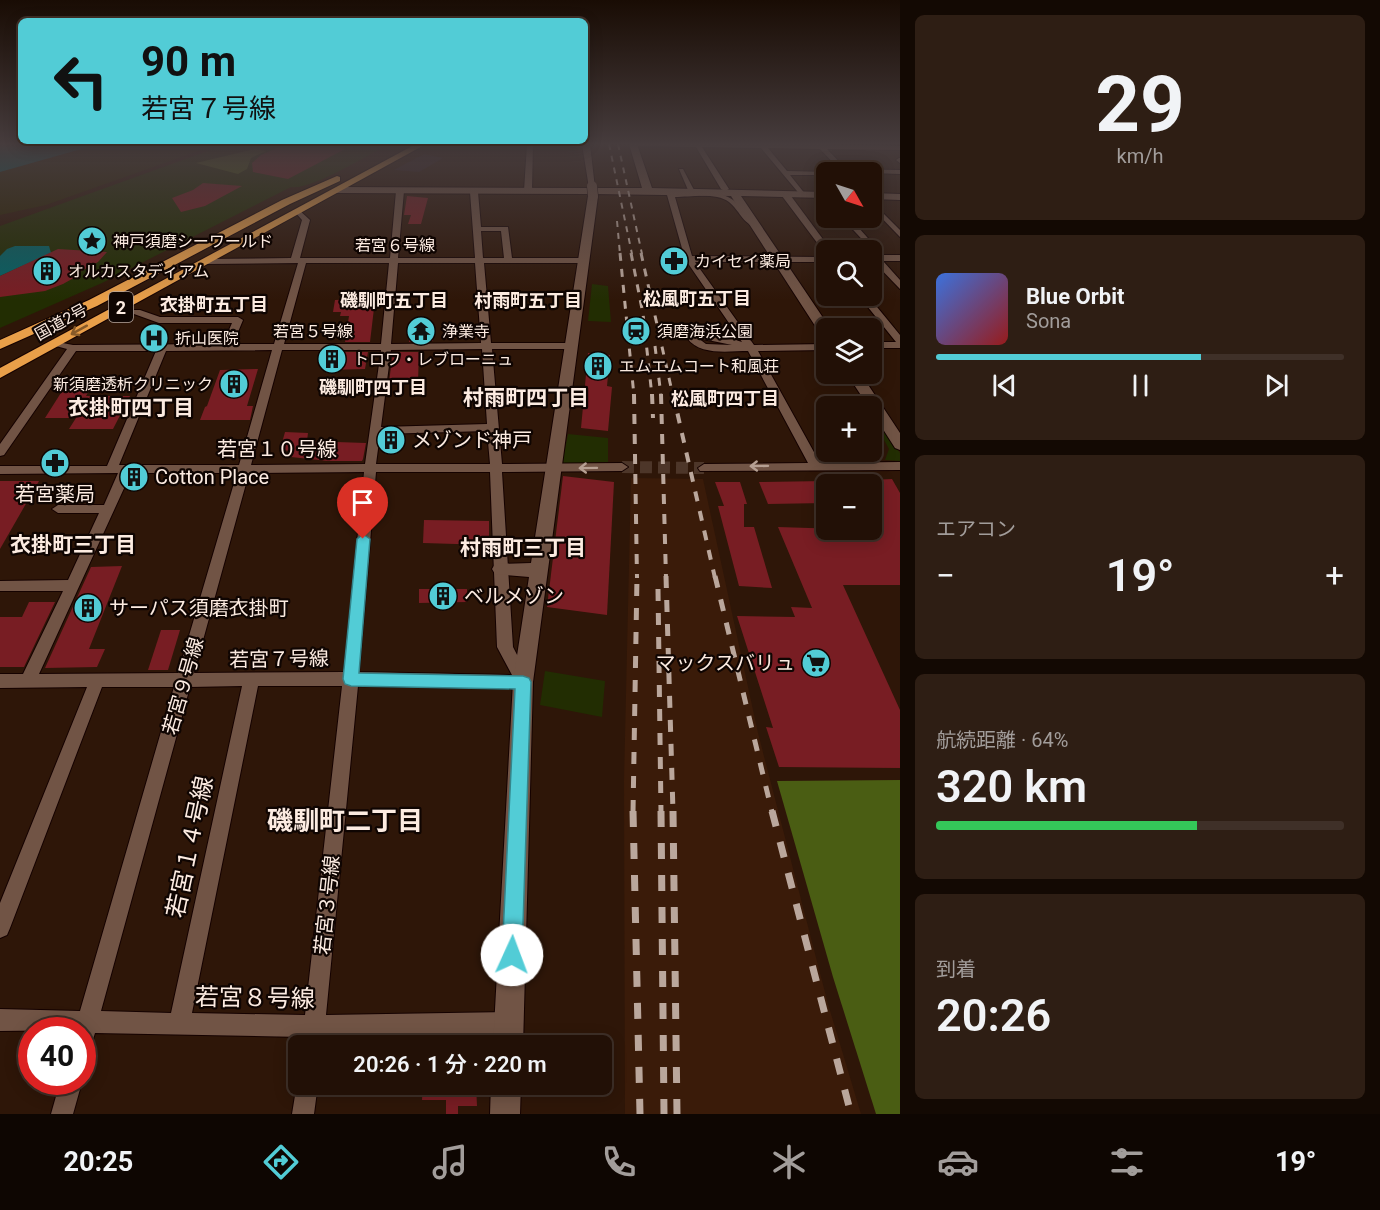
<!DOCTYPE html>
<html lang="ja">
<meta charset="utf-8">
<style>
body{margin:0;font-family:Roboto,"Noto Sans JP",sans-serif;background:#2e1e14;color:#f1f3f6;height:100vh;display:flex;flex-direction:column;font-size:22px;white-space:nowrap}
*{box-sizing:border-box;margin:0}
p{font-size:20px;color:#a29d9b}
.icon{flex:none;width:33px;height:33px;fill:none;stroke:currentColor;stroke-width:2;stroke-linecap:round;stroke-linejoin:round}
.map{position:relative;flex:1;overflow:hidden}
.panel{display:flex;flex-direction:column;gap:15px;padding:15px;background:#130903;width:480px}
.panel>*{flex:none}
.hud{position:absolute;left:18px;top:18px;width:570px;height:126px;border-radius:9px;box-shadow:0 3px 15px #0003,0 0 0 2px #3f3028;background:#52ccd6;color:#111;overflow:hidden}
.needle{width:39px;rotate:129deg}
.controls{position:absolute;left:816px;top:162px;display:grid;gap:12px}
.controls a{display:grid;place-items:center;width:66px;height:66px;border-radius:9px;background:#221006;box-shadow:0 3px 15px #0003,0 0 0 2px #3f3028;font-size:30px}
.speed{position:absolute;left:18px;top:1017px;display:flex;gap:12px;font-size:30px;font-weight:700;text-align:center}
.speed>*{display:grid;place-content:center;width:78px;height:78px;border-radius:50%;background:#221006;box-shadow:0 3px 15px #0003,0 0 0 2px #3f3028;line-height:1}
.speed .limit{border:9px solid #d22;background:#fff;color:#111}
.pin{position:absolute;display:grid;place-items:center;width:51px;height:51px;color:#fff;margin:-62px -26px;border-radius:50% 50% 50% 0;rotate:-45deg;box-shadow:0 0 6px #0007}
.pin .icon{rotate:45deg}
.me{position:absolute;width:66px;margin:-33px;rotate:2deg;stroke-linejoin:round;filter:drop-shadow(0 0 4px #0008)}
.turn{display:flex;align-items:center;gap:21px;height:126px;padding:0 24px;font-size:27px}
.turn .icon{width:78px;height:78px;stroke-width:2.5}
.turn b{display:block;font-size:42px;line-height:51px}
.big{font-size:45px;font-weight:600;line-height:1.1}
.panel .widget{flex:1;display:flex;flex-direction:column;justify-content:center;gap:9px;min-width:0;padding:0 21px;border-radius:9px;background:#2e1e14}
.panel .dial{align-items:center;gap:0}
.dial b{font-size:78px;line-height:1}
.song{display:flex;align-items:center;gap:18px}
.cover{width:72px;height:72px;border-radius:9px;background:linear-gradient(135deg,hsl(220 70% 55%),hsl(0 70% 35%))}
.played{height:6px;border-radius:3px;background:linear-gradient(90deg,#52ccd6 65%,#3f3028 65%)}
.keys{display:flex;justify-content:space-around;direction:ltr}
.heat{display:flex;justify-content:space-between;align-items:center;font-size:33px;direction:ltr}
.charge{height:9px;border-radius:4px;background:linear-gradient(90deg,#34c759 64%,#3f3028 0)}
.trip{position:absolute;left:288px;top:1035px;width:324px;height:60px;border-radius:9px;background:#221006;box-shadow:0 3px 15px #0003,0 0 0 2px #3f3028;font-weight:600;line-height:60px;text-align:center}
.menu{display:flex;height:96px;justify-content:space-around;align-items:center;background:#0e0602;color:#a29d9b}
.menu .icon{width:42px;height:42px}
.menu .active{color:#52ccd6}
.menu b{font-size:27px;color:#f1f3f6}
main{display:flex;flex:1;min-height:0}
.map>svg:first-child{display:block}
</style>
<main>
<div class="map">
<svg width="900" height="1114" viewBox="0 0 900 1114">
<rect width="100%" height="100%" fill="#2e1608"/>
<path fill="#311e23" d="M424,154L443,158L419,172L394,170Z"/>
<path fill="#3a1b09" d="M631,478L703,479L758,733L828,1004L861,1114H625L624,781Z"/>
<g fill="#222d02">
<path d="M227,144H389C370,154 310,191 291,187L102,283L0,328V226Z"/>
<path d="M592,284L608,286L611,322L588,321Z"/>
<path d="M872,408L900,453V461L885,460L889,449L872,418Z"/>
<path d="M568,434L608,438V462L562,464Z"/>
<path d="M545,671L605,681L602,717L540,705Z"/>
</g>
<g fill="#4a5d13">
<path d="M255,149L266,151L251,158L247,169L238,174L196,163Z"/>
<path d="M900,780V1114H876L833,977L777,781Z"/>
</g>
<path fill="#2c2403" d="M99,144H218L46,205L0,215V172Z"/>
<g fill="#056164">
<path d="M0,144H99L0,172Z"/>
<path d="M15,246H49L51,253L0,276V256L7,249Z"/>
</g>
<g fill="#781d23">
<path d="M296,144H321L345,149L288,179L253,172L252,163L261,155L277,148Z"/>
<path d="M203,183L242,186L205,206L181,212L172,198L193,190Z"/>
<path d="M407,196L428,198L421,224H408L411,215H404Z"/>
<path d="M58,249L107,252L98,262L76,274L79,275L63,284L45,291L0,297V276Z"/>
<path d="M354,297H371V301L375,300L370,342H345L349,316H340L341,312H333L335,300L354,299Z"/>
<path d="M414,323H429V327H433V341L409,342L410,328H413Z"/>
<path d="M325,352H368L365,369L327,370V366H322Z"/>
<path d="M393,352H419L418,382H389Z"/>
<path d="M588,353L610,355L607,386L612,387L608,431L581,428Z"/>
<path d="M258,369L247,406H253L250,420H200L205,407L207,406L220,370Z"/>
<path d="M71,377H97L86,396H130L113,429H69L76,418H45Z"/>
<path d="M285,432L308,433L307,441L366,443L363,459L362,461H328L291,457L293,451L280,450Z"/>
<path d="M563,476L614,482L607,615L547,607Z"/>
<path d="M892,479L900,493V585H843L900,710V768L779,767L766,727L773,728L737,616L795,617L791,607L812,608L778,527L872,530V480Z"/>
<path d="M0,481H39L0,549Z"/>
<path d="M826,481V503L768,504L759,482Z"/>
<path d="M715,482H740L747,504H744V527H754L772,588L739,586L718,506H724Z"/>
<path d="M424,520L489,521V545L423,543Z"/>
<path d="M122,566L89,649H105L97,667L45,668L91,567Z"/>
<path d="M419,589H467V602L419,603Z"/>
<path d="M29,602H55L24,667H0V617H22Z"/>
<path d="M161,630H180L168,670H148Z"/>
<path d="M423,1084H476L477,1106H458V1114H446V1100H422Z"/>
</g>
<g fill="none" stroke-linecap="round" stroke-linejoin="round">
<path stroke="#4d3629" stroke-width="12" stroke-dasharray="12 6" stroke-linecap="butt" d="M622,467L704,468"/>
<g stroke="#150200" stroke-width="2">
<g id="street">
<path d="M527,144H533L532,191L528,193L524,191Z"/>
<path d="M630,144H822L900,146V150L827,149L846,169L900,170V174L842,172L820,149L768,148L787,171L829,172L826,175H790L806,195L802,197L761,148L702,147L729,189L725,191L721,189L696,147L633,146Z"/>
<path d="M899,158H900V163L896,160Z"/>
<path d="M679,169H683L694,190H688Z"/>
<path d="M400,189L404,191L398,258H475L470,192L474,190L478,192L481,227H508L512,258H586L587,260L583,263H484L491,343H571L576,346L571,349H492L502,464L622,463L628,467L622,471L502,472L513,647L531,682L529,687L523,689L358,686L326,1015L509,1012L517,1015L520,1023L517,1031L509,1034L324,1037L323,1046H301L302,1037L95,1033L90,1049L82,1052V1030L0,1031V1009L80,1011L174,687H102L10,928L7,935L0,938V903L87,687L0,688V674H23L63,591H0V581L68,580L99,513H58L52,509L58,505H104L118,473L0,474V466H107L156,351H76L4,455L0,456V444L67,349L52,345V341L73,345L223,344L232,323H159L134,314V310H140L160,317H238L243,320L233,344H274L298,263L207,264L204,263V259L291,258L302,220L295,212L299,210L310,220L300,258H390L396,191ZM481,231H501L504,258H483ZM306,263H389L381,344H284ZM398,263H475L481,343L391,344ZM482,349L487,424L381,427L391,350ZM272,350L239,465H119L166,351ZM282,350H381L365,464L251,465ZM487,431L490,464H376L380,434ZM364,472L344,672L194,673L249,473ZM376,472H490L497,647L512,675L359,672ZM131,473H237L178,673L39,674ZM242,686L171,1013L101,1011L190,687ZM258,686H342L305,1015L192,1013Z"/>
<path d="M702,192C742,194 734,207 761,226L757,228C742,223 740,211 729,202C716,192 690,197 675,197L692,256L826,257V262H695L754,345L826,344V350L758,351L820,463L900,462V470L700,471L698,468L704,464L808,463L748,351C728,351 700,356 687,338C700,324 727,337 742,342L685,259L667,195L671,193ZM698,338L732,345L706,344Z"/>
<path d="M782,192H788L831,250L824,252L782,196Z"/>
<path d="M872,202L900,230V237L872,208Z"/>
<path d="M842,218H850L883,255H900V261H883L900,280V289L872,260V256L874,255L872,250Z"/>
<path d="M859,296H868L900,335V348H872V342H896Z"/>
<path d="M298,1077V1084H318L314,1114H292Z"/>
<path d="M60,1082H82L73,1114H51Z"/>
</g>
</g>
<g stroke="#150200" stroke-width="2">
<g id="secondary">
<path d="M582,144H590L595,188H642L629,144H637L652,188L826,192V198L741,196L830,328H826V336L821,335L731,196L596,194L598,196L533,682L523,1046H493L513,682L529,577L495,574L492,569L495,564L531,563L588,196L590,194L337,193L332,190L337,187L589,188Z"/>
<path d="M872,193L900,194V200L872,199Z"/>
<path d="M847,374H861L900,433V450L895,448L872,412V406H868Z"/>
<path d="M491,1084H521L520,1114H490Z"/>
</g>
</g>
<g stroke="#150200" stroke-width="2">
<g id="highway">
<path d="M416,144H426L0,378V368Z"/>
<path d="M337,176L340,177V181L290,204L97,306L0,349V340L89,300L282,200Z"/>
</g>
</g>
<use href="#street" fill="#715445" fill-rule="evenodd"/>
<use href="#secondary" fill="#715445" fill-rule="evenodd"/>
<use href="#highway" fill="#e99f49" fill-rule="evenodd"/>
<g stroke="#baa79c" stroke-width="2" stroke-dasharray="6 6" stroke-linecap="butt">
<path d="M609,144L632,254"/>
<path d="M618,144L642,254"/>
<path d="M617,221L620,254"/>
</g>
<g stroke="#baa79c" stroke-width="3" stroke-dasharray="8 8" stroke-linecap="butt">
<path d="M620,253L634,396"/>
<path d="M631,253L643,314L652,396"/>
<path d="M641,253L673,396"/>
<path d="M655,346L661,396"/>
</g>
<g stroke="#baa79c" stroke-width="4" stroke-dasharray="10 10" stroke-linecap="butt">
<path d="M634,394L637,578"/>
<path d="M652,394L653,418"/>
<path d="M661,394L666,578"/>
<path d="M673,394L715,578"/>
</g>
<g stroke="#baa79c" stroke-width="5" stroke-dasharray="12 12" stroke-linecap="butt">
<path d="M666,576L673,812"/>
<path d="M715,576L772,812"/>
<path d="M658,589L661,812"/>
<path d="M633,812L637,576"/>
</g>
<g stroke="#baa79c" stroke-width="7" stroke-dasharray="16 16" stroke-linecap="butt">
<path d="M633,811L640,1114"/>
<path d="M661,811L664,1114"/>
<path d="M673,811L677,1114"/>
<path d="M772,811L851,1114"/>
</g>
<g stroke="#150200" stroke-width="11" stroke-linecap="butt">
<path id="secondary-bridge" d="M592,186L593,196"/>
</g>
<use href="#secondary-bridge" stroke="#715445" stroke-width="10"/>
</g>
<defs><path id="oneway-shaft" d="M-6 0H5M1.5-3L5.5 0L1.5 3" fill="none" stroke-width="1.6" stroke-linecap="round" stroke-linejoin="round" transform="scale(1.5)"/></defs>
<use stroke="#875a29" href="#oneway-shaft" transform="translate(79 330) rotate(151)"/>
<g stroke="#b6a093">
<use href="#oneway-shaft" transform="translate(759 466) rotate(179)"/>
<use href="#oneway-shaft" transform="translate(588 468) rotate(179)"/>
</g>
<linearGradient id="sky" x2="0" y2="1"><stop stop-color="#190c04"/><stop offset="0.48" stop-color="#463c3d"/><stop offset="1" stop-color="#463c3d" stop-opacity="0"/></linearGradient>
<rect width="900" height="300" fill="url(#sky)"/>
<path fill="#52ccd6" stroke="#35858b" stroke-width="1.5" d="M363,534L370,539L359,673L523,676L529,678L531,682L522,955L519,962L512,965L505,962L502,955L515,689L351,686L345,684L343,679L357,539Z"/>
<defs>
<g id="sight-disc" transform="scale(1.5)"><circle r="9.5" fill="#52ccd6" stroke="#0f0502"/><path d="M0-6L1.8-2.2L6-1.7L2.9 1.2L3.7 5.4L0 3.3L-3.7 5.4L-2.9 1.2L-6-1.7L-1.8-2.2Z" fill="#111"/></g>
<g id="pharmacy-disc" transform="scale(1.5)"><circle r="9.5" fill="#52ccd6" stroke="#0f0502"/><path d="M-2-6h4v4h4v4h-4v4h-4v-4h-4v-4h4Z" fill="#111"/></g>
<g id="building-disc" transform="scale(1.5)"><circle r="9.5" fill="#52ccd6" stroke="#0f0502"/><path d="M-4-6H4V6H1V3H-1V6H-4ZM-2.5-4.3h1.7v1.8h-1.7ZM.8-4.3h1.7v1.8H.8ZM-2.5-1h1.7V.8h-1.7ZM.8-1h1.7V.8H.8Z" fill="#111"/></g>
<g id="temple-disc" transform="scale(1.5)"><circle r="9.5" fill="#52ccd6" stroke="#0f0502"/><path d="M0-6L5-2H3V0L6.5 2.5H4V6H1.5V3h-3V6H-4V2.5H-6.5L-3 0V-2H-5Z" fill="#111"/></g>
<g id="station-disc" transform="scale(1.5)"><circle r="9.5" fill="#52ccd6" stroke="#0f0502"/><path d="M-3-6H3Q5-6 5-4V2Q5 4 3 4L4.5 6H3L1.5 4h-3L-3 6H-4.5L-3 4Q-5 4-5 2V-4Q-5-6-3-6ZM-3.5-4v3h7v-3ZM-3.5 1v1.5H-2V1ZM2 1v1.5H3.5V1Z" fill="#111"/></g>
<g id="hospital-disc" transform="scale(1.5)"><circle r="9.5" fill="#52ccd6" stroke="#0f0502"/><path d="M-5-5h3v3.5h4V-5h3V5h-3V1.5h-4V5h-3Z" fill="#111"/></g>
<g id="supermarket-disc" transform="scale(1.5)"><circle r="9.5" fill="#52ccd6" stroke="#0f0502"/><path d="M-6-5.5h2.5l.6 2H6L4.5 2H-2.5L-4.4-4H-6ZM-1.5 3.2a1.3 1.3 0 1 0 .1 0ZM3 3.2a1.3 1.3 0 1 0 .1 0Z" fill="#111"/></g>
</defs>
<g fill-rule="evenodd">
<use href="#sight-disc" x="92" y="241"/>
<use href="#pharmacy-disc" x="674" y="261"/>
<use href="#building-disc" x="47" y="271"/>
<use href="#temple-disc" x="421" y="331"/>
<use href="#station-disc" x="636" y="331"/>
<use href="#hospital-disc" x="154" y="338"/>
<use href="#building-disc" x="332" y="359"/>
<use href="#building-disc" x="598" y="366"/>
<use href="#building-disc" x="234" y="384"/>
<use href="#building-disc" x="391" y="440"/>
<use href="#pharmacy-disc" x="55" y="463"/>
<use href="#building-disc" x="134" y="477"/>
<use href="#building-disc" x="443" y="596"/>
<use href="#building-disc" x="88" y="608"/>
<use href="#supermarket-disc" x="816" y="663"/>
</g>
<g text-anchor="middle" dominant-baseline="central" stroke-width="4.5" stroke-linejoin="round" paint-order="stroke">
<g font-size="16" fill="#fcebe1" stroke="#0f0502" text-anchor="start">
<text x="113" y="241">神戸須磨シーワールド</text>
<text x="695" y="261">カイセイ薬局</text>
<text x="68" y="271">オルカスタディアム</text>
<text x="442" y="331">浄業寺</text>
<text x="657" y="331">須磨海浜公園</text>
<text x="175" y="338">折山医院</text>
<text x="353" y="359">トロワ・レブローニュ</text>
<text x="619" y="366">エムエムコート和風荘</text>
<text x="213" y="384" text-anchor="end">新須磨透析クリニック</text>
</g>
<g font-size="16" fill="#fcebe1" stroke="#0f0502">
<text x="395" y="245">若宮６号線</text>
<text transform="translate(61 322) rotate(-29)">国道2号</text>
<text x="313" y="331">若宮５号線</text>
</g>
<g font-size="18" font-weight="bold" fill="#fcebe1" stroke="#0f0502">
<text x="697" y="298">松風町五丁目</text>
<text x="394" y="300">磯馴町五丁目</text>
<text x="528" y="300">村雨町五丁目</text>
<text x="214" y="304">衣掛町五丁目</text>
<text x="373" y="387">磯馴町四丁目</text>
<text x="725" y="398">松風町四丁目</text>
</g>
<rect fill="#0f0502" stroke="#b5a69e" stroke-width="1.5" x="109" y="292" width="24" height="30" rx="4.5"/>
<g font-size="18" font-weight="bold" fill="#fcebe1">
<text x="121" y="307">2</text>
</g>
<g font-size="20" fill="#fcebe1" stroke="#0f0502" text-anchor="start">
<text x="412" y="440">メゾンド神戸</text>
<text x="155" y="477">Cotton Place</text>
<text x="55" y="494" text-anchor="middle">若宮薬局</text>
<text x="464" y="596">ベルメゾン</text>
<text x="109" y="608">サーパス須磨衣掛町</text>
<text x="795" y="663" text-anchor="end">マックスバリュ</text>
</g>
<g font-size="20" fill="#fcebe1" stroke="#0f0502">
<text x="277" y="449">若宮１０号線</text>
<text transform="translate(279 659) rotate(-1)">若宮７号線</text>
<text transform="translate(183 686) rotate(-74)">若宮９号線</text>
<text transform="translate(327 905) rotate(-84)">若宮３号線</text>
</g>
<g font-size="21" font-weight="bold" fill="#fcebe1" stroke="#0f0502">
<text x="526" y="398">村雨町四丁目</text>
<text x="131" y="408">衣掛町四丁目</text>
<text x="73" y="545">衣掛町三丁目</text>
<text x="523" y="548">村雨町三丁目</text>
</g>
<g font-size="24" fill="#fcebe1" stroke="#0f0502">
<text transform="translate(190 847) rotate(-78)">若宮１４号線</text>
<text transform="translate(255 998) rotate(1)">若宮８号線</text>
</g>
<g font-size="26" font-weight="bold" fill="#fcebe1" stroke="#0f0502">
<text x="345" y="821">磯馴町二丁目</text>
</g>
</g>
</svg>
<div class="controls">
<a><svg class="needle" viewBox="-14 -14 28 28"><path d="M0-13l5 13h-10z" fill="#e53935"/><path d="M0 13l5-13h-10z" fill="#a29d9b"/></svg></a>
<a><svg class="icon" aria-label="search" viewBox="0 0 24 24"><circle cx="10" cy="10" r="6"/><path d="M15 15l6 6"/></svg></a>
<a><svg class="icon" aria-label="layers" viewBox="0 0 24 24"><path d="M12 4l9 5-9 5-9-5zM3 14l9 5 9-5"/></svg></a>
<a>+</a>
<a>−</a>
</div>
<div class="speed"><div class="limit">40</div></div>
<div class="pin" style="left:363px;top:539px;background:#d93025"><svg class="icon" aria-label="arrive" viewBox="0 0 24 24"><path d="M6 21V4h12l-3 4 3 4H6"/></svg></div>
<svg class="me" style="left:512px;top:955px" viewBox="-20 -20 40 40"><circle r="19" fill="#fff"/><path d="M0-13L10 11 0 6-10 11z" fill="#52ccd6"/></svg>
<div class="trip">20:26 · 1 分 · 220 m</div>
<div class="hud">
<div class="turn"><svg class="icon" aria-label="left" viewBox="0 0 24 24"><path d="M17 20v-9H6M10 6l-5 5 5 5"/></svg><div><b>90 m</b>若宮７号線</div></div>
</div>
</div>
<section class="panel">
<div class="widget dial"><b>29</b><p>km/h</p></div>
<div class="widget">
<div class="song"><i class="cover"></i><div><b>Blue Orbit</b><p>Sona</p></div></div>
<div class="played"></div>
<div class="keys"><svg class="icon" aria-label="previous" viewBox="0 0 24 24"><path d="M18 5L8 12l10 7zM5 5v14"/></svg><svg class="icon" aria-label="pause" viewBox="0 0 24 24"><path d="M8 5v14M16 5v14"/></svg><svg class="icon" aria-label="next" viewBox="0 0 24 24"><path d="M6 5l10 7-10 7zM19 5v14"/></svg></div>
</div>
<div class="widget"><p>エアコン</p>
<div class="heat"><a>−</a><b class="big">19°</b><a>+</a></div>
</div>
<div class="widget"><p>航続距離 · 64%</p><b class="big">320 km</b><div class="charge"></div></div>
<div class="widget"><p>到着</p><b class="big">20:26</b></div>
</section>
</main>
<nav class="menu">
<b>20:25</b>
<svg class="icon active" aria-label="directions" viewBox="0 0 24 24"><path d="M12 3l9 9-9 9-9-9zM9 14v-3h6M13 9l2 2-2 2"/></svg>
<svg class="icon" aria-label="music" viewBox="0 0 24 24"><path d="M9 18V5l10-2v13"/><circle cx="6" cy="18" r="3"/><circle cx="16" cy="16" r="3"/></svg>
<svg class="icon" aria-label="phone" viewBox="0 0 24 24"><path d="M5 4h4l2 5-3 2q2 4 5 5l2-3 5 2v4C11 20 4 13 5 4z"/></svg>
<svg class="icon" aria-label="climate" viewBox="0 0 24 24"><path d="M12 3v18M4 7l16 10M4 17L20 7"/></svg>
<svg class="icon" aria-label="car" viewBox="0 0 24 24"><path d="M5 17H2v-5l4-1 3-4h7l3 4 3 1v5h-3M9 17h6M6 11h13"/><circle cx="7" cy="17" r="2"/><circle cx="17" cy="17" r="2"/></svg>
<svg class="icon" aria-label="filters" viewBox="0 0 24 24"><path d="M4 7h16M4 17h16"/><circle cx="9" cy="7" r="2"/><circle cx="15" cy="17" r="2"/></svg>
<b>19°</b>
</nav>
